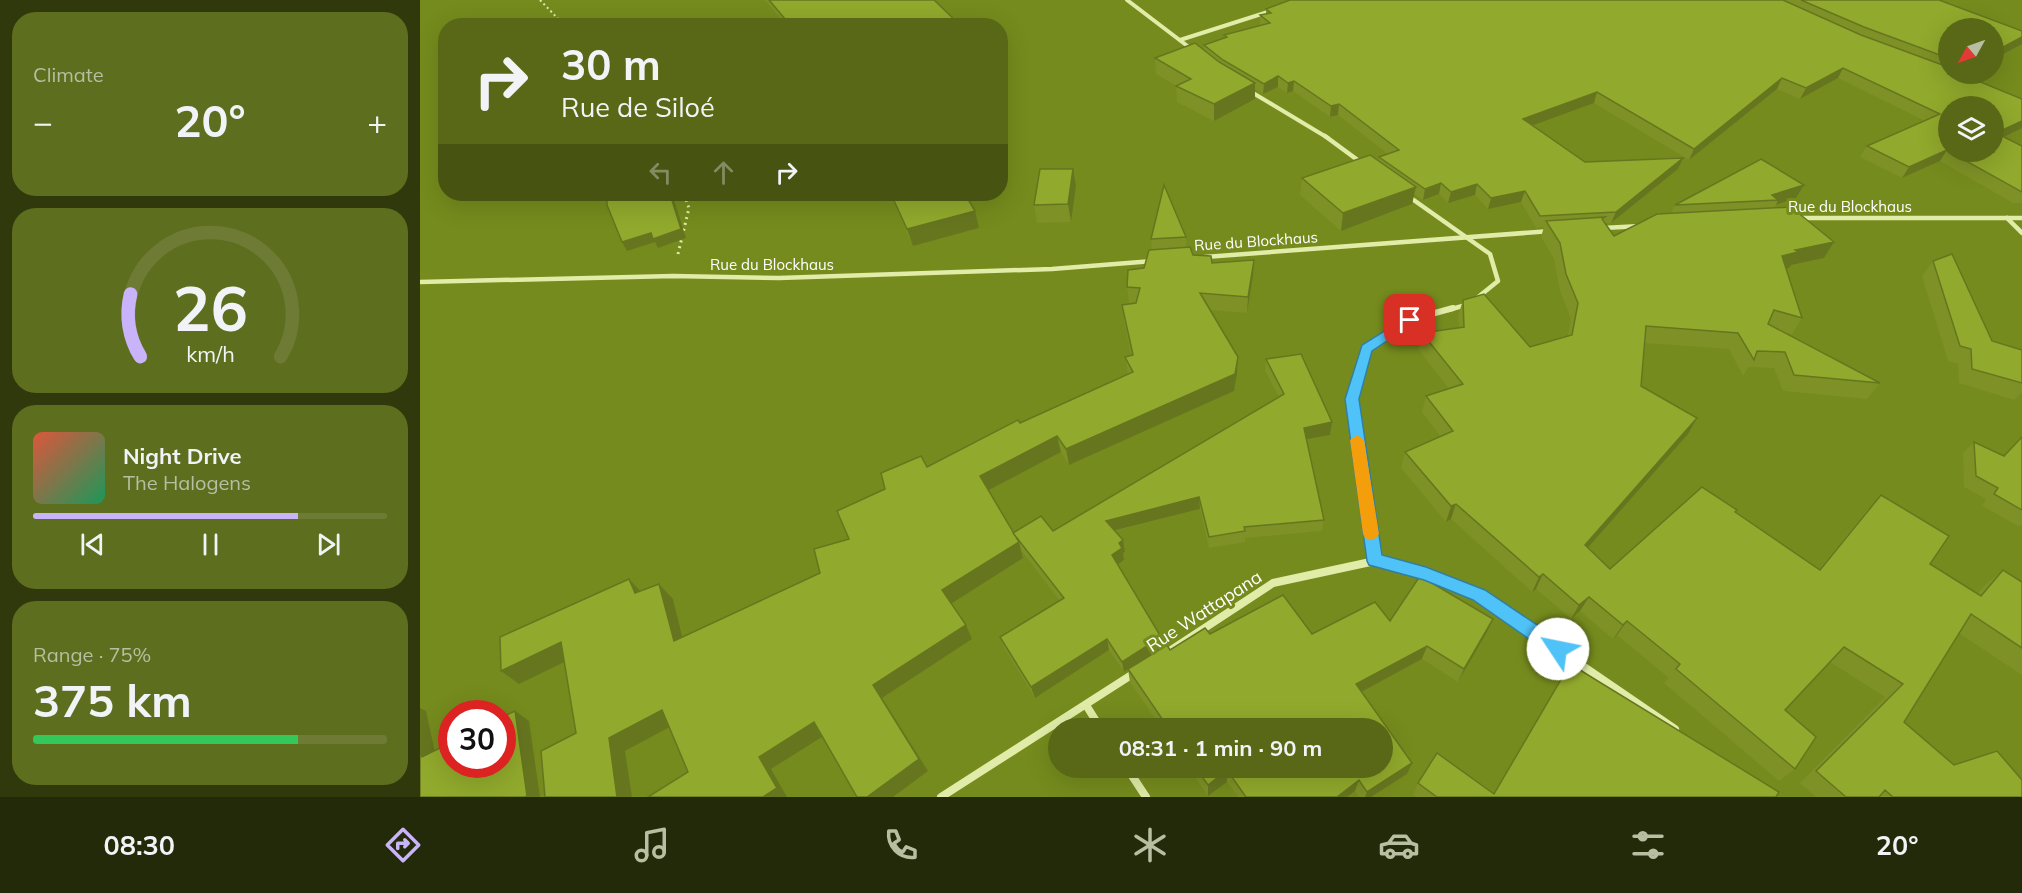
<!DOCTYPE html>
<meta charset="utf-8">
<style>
body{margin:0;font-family:Mulish,sans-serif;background:#5e6e1f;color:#f1f3f6;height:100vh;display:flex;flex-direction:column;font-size:22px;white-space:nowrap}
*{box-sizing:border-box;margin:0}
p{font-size:20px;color:#b7bea1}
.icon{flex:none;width:33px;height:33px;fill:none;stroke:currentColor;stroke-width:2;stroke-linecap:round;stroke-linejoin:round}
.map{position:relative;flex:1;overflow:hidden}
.sheet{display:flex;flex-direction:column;gap:12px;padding:12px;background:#30390c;width:420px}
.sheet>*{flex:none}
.hud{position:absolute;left:18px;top:18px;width:570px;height:183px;border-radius:24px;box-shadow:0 6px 24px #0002;background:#586816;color:#f1f3f6;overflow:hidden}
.needle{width:39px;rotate:230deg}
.fabs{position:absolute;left:1518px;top:18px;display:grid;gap:12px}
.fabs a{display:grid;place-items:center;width:66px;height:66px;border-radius:50%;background:#586816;box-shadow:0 6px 24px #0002;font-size:30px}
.speed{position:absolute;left:18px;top:700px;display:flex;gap:12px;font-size:30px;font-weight:700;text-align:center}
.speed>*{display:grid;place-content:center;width:78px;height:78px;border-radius:50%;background:#586816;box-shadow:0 6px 24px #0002;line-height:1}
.speed .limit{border:9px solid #d22;background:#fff;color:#111}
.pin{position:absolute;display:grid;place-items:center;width:51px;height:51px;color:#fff;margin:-26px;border-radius:12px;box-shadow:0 3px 9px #0006}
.me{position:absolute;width:66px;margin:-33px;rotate:304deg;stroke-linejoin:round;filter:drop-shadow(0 0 4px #0008)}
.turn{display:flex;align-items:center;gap:21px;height:126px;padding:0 24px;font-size:27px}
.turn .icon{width:78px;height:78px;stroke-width:2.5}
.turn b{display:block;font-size:42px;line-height:51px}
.lanes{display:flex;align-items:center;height:57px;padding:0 24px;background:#0003;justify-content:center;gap:30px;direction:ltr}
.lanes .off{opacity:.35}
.big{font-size:45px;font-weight:700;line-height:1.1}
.sheet .card{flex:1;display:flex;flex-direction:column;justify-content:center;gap:9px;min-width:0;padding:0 21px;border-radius:24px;background:#5e6e1f}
.sheet .dial{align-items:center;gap:0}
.dial svg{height:156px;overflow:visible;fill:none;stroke:#6d7b35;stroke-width:7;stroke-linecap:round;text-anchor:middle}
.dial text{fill:#f1f3f6;stroke:none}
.song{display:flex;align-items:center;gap:18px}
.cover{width:72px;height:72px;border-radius:9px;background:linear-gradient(135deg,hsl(10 70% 55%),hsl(150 70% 35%))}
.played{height:6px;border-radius:3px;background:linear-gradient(90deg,#cab4f9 75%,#6d7b35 75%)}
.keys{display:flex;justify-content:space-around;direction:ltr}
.heat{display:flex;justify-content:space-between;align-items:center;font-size:33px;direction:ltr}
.charge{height:9px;border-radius:4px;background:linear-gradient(90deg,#34c759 75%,#6d7b35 0)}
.trip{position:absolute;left:628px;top:718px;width:345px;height:60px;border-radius:30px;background:#586816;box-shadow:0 6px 24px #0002;font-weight:700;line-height:60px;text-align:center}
.menu{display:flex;height:96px;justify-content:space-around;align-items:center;background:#232a09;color:#b7bea1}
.menu .icon{width:42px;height:42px}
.menu .selected{color:#cab4f9}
.menu b{font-size:27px;color:#f1f3f6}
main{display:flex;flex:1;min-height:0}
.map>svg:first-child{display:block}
</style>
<main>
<section class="sheet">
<div class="card"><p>Climate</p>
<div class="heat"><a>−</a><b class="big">20°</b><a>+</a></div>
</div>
<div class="card dial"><svg viewBox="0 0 100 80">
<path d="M14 69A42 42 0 1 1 86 69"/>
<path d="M14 69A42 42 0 0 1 9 37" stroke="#cab4f9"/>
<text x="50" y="56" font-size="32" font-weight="700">26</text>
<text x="50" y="72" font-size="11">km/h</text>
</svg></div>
<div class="card">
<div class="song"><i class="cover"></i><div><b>Night Drive</b><p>The Halogens</p></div></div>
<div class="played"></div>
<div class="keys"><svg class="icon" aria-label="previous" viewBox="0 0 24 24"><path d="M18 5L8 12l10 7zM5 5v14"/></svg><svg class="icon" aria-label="pause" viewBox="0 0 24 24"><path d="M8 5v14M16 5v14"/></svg><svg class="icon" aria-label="next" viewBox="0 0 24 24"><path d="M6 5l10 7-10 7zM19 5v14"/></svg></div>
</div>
<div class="card"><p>Range · 75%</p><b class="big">375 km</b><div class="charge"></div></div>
</section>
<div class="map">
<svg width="1602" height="797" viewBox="0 0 1602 797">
<rect width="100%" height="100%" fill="#758b1d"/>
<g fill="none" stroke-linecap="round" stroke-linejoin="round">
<path stroke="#e0eca8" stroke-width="2" stroke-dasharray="2 3" stroke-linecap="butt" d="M120,0L145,26"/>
<path stroke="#e0eca8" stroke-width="3" stroke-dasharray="2 4" stroke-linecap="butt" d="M258,254L269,208L264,194"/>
<g stroke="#e0eca8" stroke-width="4">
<path d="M707,0L774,51"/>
<path d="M760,40L854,10"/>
<path d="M828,90L908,138"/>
</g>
<g stroke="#e0eca8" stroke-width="4.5">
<path d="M905,136L943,164"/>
<path d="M988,196L1070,254L1078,281L1057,298"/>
<path d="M1378,218H1602"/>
<path d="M1587,218L1602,233"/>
<path d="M1183,228L1221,226"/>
<path d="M785,257L1131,231"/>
<path d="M0,282L253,276L359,278L632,269L733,261"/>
<path d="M1028,310L1046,305"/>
</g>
<path stroke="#e0eca8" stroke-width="6" d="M950,526L932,399L946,349L990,320L1033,308"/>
<g stroke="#e0eca8" stroke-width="8">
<path d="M950,525L955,561"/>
<path d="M745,654L853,583L955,561L1006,574L1059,595L1255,729"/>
<path d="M666,705L681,729"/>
<path d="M707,768L726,797"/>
<path d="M521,797L716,672"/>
</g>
</g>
<g fill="#7d9126" fill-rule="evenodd">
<path d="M345,0H514L541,26H367Z"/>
<path d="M870,0H1519L1602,44L1528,28V74H1545H1543L1602,99V128L1584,137L1602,146V203H1593L1520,161L1482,178L1440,157L1447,146L1505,121L1418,78L1380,99L1357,89L1269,160L1174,103L1112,125L1165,162L1258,169L1191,223H1185L1194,236L1251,213L1255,205L1384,185L1376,198L1356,205L1354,208L1414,242L1404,258L1371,265L1369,268L1366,269L1382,318L1372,334L1363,332L1460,383L1447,399L1363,391L1354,368L1329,367L1323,376L1309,349L1225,343L1221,386L1268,434L1168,547L1190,569L1315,512L1399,569L1446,511L1461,495L1510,564L1557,594L1565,585L1583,570L1602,582V675L1539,633L1484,722L1534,765L1602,797H1396L1380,783L1465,697L1410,662L1365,710L1375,769L1359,781L1244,683L1249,678L1197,635L1193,639L1160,611L1151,619L1116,589L1112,592L1031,519L1026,522L981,468L985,452L1021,437L1002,412L1006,396L1029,389L998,349L1002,333L1039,328L1038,316L1043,300L1110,347L1148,336L1151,319L1140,291L1134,259L1121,237L1124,227L1116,228L1101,202L1068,209L1055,195L1028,203L1019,194L1003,200L994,194L992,204L921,231L880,195L882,178L959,161V157L968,154L918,115L910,117L873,91L867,93L858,87L843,94L835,89V99L794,121L757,102L756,86L736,74L735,58L784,50V45L804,38V35L840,26V15L846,14V9ZM1528,106L1574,152H1528Z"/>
<path d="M656,186L651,222L617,223L614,205Z"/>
<path d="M470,194H545L555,211L559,228L493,246Z"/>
<path d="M766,237V247L773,255L792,263L834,260L833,276L827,313L790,310L817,373L814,391L649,465L641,452L568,490L593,533L633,531L859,397L845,371L846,359L910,435L887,440L904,520L902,531L825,538V542L789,548L780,509L695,531L705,552L703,553L704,560L697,564L741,637L742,648L704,672L689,650L615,698L584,648L580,637L640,601L601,550L603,558L531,603L552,639L462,698L508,771L402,736L351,769L367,797H228L268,772L249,727L205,751L156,733L144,662L99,684L220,592L239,584L253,599L263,637L400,573L429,539L465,489L507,467L600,423L708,374L705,357L711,355L704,321L702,305L716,303H709L707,287L724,268L732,250L731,239Z"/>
<path d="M1513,261L1572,341L1602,350V392L1594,400L1539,383L1538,364L1528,361L1502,276Z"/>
<path d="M1602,437V524L1600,527L1562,506L1566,499L1544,487L1543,453L1554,442L1584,456Z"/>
<path d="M1073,619L1067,632L1038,682L1002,659L941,692L992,763L987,774L951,797H939L935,791L927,797H818L807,782L788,796L769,768H963V729H742L710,682L708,669L750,650L790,634H892L970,621Z"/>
<path d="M1150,664L1356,797H996L993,795L998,783L1073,794Z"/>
</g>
<g fill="#66761f">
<path d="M1602,37V44L1574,59V52Z"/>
<path d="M1423,68L1418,78L1380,99L1386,88Z"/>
<path d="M858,76V87L843,94L844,84Z"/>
<path d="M1362,78L1357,89L1269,160L1274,149Z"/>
<path d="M874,81L873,91L867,93L868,83Z"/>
<path d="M835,83V99L794,121V104Z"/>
<path d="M1177,92L1174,103L1100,130L1103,119Z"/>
<path d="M919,104L918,115L910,117L911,106Z"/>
<path d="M1602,121V128L1574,142L1576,133Z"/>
<path d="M1527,150L1520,161L1482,178L1489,167Z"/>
<path d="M1263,158L1258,169L1191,223L1196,212Z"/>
<path d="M653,169L656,186L651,222L648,204Z"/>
<path d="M1021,183L1019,194L1003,200L1005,189Z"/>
<path d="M1057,184L1055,195L1028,203L1031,192Z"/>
<path d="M1384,185L1376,198L1356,205L1358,200L1352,195Z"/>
<path d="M996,187L992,204L921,231L923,213Z"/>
<path d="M1105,191L1101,202L1068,209L1071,198Z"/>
<path d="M250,194H252L266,238L238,248L235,242L207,251L202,242L231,233Z"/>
<path d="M555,211L559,228L493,246L487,229Z"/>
<path d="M1414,242L1404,258L1371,265L1369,268L1352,272L1362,256L1375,250Z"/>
<path d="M834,260L833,276L827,313L828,297Z"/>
<path d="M818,357L817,373L814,391L649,465L646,449Z"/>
<path d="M1277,418L1268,434L1157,560L1165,545Z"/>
<path d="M912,422L910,435L883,440L884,428Z"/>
<path d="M637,436L641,452L565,492L560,476Z"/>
<path d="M779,497L780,509L688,532L686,521Z"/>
<path d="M1036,504L1031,519L1026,522L1031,506Z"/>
<path d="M703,540L705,552L703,553L704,560L694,567L692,555L699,543Z"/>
<path d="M599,542L603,558L529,605L522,590Z"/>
<path d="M1123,574L1116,589L1112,592L1119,577Z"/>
<path d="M209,579L223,594L215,593Z"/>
<path d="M239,584L253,599L267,655L254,641Z"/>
<path d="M1169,597L1160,611L1151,619L1159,605Z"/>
<path d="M1073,619L1067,632L1038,682L1044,669Z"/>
<path d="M1207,621L1197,635L1193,639L1203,625Z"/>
<path d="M546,625L552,639L462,698L508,771L473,797H447L453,685Z"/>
<path d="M741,637L742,648L704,672L702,662Z"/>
<path d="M687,639L689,650L615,698L611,687Z"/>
<path d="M141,642L157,656L99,684L81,671Z"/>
<path d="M1007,646L1002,659L932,697L936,684Z"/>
<path d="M0,708L6,711L18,766L2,757L0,748Z"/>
<path d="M242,710L257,723L205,751L212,797H197L189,738Z"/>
<path d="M95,711L109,721L120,797H105Z"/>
<path d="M394,722L405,735L351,769L367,797H343L339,757Z"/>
<path d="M992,763L987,774L951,797H945L947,792Z"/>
<path d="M807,770V782L788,796V785Z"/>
<path d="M939,780L935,791L927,797H917Z"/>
</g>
<g fill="#91a92c" stroke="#66761f" stroke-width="1.5">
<path d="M349,0H514L541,26H371Z"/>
<path d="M870,0H1363L1441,35L1528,67V74H1541L1602,99V121L1576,133L1602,146V192L1530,152H1574V106H1528V151L1527,150L1489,167L1447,146L1520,114L1423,68L1386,88L1362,78L1274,149L1177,92L1103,119L1165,162L1263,158L1196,212L1120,216L1105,191L1071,198L1057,184L1031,192L1021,183L1005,189L959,157L979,150L919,104L911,106L874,81L868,83L858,76L844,84L803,60L784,45L807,37L804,35L850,23L840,15L851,13L846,9Z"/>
<path d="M1381,0H1519L1602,31V37L1574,52V28H1528V58L1444,27Z"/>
<path d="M775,43L799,62L835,83L794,104L756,86L771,79L735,58Z"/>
<path d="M950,155L996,187L923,213L882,178Z"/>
<path d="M1341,159L1384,185L1352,195L1358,200L1255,205Z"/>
<path d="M620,169H653L648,204L614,205Z"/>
<path d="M744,185L766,237L731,239Z"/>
<path d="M187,194H250L261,229L233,239L231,233L202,242L187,205Z"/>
<path d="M471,194H545L555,211L487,229Z"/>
<path d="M1371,207L1414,242L1375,250L1378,252L1362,256L1382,318L1354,310L1348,324L1460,383L1374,375L1365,352L1337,351L1334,360L1318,333L1226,326L1221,386L1277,418L1165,545L1190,569L1282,487L1317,510L1315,512L1400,570L1461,495L1529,536L1510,564L1561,596L1583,570L1602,582V648L1551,614L1484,722L1534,765L1577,751L1602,780V797H1473L1465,790L1459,797H1426L1396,771L1483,684L1424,647L1365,710L1396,737L1375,769L1256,669L1260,664L1207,621L1203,625L1169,597L1159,605L1123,574L1119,577L1036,504L1031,506L985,452L1033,431L1006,396L1043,384L1002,333L1044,327L1043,300L1064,294L1110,347L1152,335L1158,303L1146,274L1140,243L1126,221L1185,217L1182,219L1194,236L1237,214Z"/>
<path d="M770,247L773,255L791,256L792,263L834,260L828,297L780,293L818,357L815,374L646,449L637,436L560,476L599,542L522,590L546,625L453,685L499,759L447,797H437L394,722L339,757L357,788L343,797H228L268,772L242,710L189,738L197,797H125L121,751L156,733L141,642L81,671L80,637L209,579L215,593L239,584L254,641L400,573L394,549L429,539L417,511L465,489L461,473L501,456L507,467L598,420L600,423L713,372L705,357L713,355L702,305L716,303L720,288L707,287L708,270L724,268L729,250Z"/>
<path d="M1532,254L1572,341L1602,350V383L1552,369L1551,349L1540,346L1513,261Z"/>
<path d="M881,354L912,422L884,428L904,520L824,527L825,531L789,537L779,497L686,521L703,540L699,543L702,548L692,555L741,637L702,662L687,639L611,687L580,637L644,598L593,533L621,516L633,531L864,394L846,359Z"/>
<path d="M1602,437V510L1574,494L1578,488L1556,476L1554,442L1584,456Z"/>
<path d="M1000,576L1073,619L1044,669L1007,646L936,684L992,763L947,792L939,780L917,797H826L807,770L788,785L776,768H963V729H749L708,669L747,645L750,650L785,628L790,634L863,595L892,634L955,602L970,621Z"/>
<path d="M1150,664L1359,792L1356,797H1017L998,783L1017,753L1074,794Z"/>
<path d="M95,711L107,796L105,797H0V748L2,757L32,742V765H82V717Z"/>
</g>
<path fill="#4fc3f7" stroke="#337fa1" stroke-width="1.5" d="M990,315L994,317L996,320L994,323L952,351L939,399L962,555L1006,567L1065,590L1144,643L1146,649L1144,655L1138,657L1132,655L1053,600L1004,580L949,565L947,561L925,399L942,345Z"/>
<path fill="#f59e0b" d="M937,435L944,440L959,534L956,538L951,540L945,538L943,534L930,440Z"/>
<g text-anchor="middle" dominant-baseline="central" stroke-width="6" stroke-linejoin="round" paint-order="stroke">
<g font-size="15" fill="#fff" stroke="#758b1d">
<text x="1430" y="206">Rue du Blockhaus</text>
<text transform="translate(836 241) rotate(-4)">Rue du Blockhaus</text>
<text x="352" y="264">Rue du Blockhaus</text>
</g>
<g font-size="18" fill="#fff" stroke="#758b1d">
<text transform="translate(784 611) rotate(-33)">Rue Wattapana</text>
</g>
</g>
</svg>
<div class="fabs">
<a><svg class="needle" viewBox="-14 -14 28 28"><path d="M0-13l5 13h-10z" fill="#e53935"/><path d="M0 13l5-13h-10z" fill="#b7bea1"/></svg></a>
<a><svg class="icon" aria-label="layers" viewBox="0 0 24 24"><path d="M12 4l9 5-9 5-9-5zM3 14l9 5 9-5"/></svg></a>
</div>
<div class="speed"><div class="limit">30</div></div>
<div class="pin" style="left:990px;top:320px;background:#d93025"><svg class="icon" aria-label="arrive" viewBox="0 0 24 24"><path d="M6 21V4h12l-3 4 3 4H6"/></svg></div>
<svg class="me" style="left:1138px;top:649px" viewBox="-20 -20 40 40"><circle r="19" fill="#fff"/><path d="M0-13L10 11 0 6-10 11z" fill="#4fc3f7"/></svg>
<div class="trip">08:31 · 1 min · 90 m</div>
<div class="hud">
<div class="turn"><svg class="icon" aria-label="right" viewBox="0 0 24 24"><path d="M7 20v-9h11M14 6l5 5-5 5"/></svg><div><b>30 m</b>Rue de Siloé</div></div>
<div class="lanes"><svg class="icon off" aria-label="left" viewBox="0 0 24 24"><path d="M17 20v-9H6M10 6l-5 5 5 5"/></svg><svg class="icon off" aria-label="ahead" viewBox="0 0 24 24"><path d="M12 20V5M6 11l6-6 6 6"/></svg><svg class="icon" aria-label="right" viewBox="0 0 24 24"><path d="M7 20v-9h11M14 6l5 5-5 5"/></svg></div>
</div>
</div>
</main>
<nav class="menu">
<b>08:30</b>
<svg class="icon selected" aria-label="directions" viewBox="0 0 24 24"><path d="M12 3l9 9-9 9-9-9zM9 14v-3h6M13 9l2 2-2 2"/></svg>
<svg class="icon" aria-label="music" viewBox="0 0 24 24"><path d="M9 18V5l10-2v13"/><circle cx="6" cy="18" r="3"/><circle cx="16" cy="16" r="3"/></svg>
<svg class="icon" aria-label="phone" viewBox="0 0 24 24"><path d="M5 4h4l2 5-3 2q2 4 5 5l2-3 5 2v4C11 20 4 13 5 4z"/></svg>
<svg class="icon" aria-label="climate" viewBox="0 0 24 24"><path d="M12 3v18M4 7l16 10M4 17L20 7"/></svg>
<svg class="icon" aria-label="car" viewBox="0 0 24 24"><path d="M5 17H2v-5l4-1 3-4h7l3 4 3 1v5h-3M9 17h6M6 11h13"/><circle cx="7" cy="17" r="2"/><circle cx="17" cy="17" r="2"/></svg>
<svg class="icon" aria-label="filters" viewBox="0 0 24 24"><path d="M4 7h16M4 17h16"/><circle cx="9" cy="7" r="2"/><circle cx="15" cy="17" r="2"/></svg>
<b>20°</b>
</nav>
